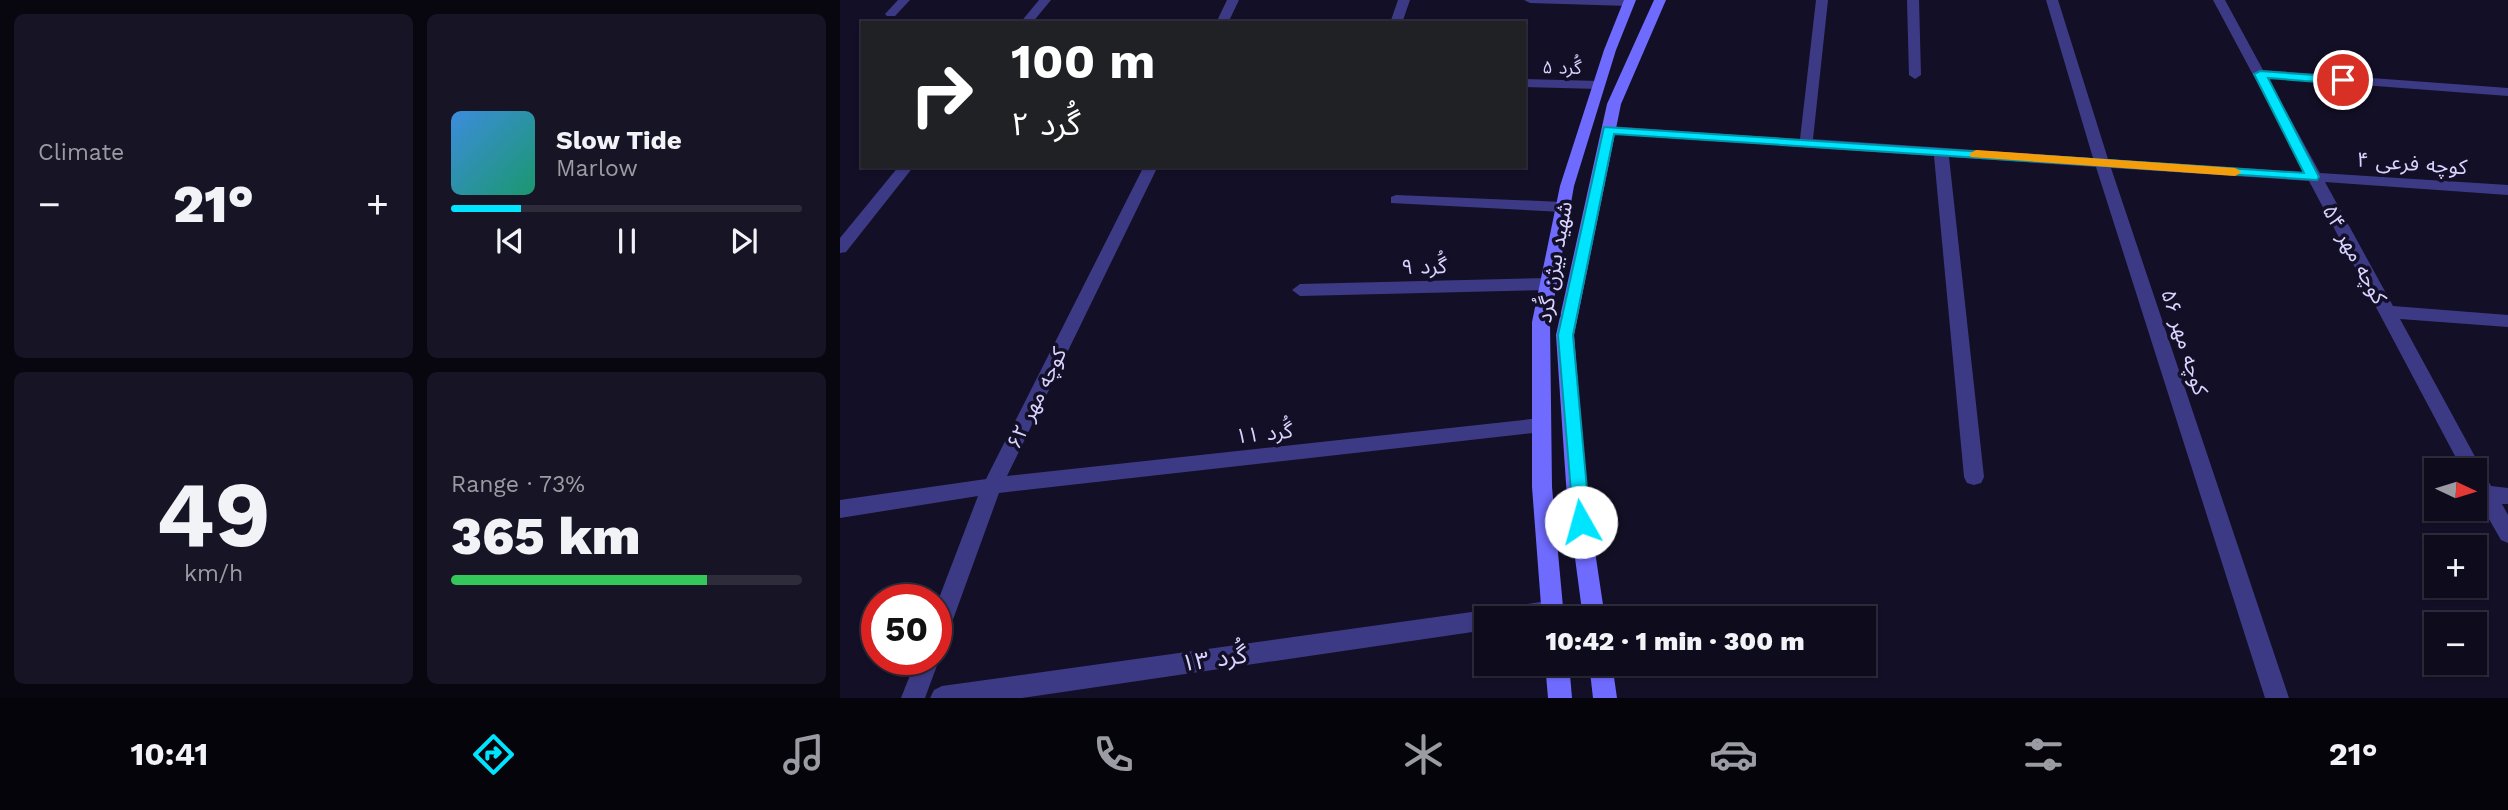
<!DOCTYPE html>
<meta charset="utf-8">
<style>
body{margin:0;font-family:"Work Sans","Noto Sans Arabic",sans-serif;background:#171425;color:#f1f3f6;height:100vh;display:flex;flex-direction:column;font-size:26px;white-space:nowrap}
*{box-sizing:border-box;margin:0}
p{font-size:23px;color:#9b9ba3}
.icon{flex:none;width:38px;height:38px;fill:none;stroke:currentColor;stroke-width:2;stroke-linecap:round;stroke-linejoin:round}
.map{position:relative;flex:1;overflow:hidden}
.panel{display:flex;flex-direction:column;gap:14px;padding:14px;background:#08060f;width:840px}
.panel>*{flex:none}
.guide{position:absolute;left:21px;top:21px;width:665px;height:147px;border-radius:0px;box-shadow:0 2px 5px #0004,0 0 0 2px #2e2b3b;background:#202124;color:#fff;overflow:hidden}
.needle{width:46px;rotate:94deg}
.buttons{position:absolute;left:1584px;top:458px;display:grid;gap:14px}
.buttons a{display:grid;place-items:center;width:63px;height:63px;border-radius:0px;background:#0e0b1c;box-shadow:0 2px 5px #0004,0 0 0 2px #2e2b3b;font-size:35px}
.speed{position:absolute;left:21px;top:584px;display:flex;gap:14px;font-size:35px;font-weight:700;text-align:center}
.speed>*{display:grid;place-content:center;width:91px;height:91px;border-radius:50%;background:#0e0b1c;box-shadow:0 2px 5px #0004,0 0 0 2px #2e2b3b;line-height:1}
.speed .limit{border:10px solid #d22;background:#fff;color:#111}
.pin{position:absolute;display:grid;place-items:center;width:60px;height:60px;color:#fff;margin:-30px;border:4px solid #fff;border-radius:50%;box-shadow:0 2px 7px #0007}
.me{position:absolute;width:77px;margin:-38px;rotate:353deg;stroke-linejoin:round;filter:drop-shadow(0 0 5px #0008)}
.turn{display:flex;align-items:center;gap:24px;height:147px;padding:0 35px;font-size:32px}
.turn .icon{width:91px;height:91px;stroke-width:2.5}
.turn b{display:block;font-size:49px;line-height:60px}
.big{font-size:52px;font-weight:800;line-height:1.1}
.panel .card{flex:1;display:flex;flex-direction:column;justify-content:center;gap:10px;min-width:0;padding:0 24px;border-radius:10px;background:#171425}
.panel .dial{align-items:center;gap:0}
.dial b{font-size:91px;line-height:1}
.song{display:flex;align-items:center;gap:21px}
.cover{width:84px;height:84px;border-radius:10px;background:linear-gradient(135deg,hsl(210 70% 55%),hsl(160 70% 35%))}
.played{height:7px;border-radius:4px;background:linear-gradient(90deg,#00e5ff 20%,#2e2b3b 20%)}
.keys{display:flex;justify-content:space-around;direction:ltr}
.heat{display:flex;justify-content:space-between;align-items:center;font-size:38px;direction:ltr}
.charge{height:10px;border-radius:5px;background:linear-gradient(90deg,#34c759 73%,#2e2b3b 0)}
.panel .tiles{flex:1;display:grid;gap:14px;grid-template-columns:repeat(2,1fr)}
.trip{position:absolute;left:634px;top:606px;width:402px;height:70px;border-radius:0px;background:#0e0b1c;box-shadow:0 2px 5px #0004,0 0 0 2px #2e2b3b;font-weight:800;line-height:70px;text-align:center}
.tabs{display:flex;height:112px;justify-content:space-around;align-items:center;background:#06040b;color:#9b9ba3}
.tabs .icon{width:49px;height:49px}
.tabs .on{color:#00e5ff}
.tabs b{font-size:32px;color:#f1f3f6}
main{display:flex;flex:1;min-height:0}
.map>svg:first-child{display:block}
</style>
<main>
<section class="panel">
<div class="tiles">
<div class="card"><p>Climate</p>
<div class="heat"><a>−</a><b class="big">21°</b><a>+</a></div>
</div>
<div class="card">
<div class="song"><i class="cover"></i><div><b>Slow Tide</b><p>Marlow</p></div></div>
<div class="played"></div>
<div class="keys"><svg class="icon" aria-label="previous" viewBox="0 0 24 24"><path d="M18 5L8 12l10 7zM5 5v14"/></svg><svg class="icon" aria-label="pause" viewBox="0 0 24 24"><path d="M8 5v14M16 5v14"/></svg><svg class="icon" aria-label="next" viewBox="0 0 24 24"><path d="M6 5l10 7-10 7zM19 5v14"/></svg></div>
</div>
<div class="card dial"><b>49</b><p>km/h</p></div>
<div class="card"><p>Range · 73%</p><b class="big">365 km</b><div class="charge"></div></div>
</div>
</section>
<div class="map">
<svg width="1668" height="698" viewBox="0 0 1668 698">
<rect width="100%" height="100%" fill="#130f26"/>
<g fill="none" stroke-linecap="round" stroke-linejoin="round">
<g fill="#3d3a85" fill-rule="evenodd">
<path d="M58,0H70L55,16H47L45,14Z"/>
<path d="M199,0H211L192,23H180Z"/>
<path d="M387,0H399L388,23H376Z"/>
<path d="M558,0H570L562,23H550Z"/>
<path d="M684,0H791L795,3L789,6L690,3Z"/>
<path d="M976,0H988L973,139L1253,158L1206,0H1218L1268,159L1465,172L1373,0H1385L1423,70L1668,88V96L1428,78L1480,173L1668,185V195L1485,182L1553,306L1668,315V327L1560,319L1651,486L1668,488V504H1662L1668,515V543L1661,540L1638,500L1634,493V471H1623L1469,181L1271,168L1449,698H1425L1256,167L1109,157L1144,477L1141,483L1134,485L1127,483L1124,477L1094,156L769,134L762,130L769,126L960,139Z"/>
<path d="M1067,0H1079L1081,75L1075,79L1069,75Z"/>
<path d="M684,79L759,81L765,85L759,89L684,87Z"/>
<path d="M59,166H74L6,252L0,253V238Z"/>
<path d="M304,166H318L167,476L701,418L708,420L710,425L708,430L701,432L159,493L107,636L104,644L96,647V606L138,496L0,518V500L146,479Z"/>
<path d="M556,195L723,202L730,207L723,212L551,203V197Z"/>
<path d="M708,278L716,284L708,290L460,296L452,290L460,284Z"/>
<path d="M713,600L721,603L724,610L721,617L646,618V630L182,698H90L94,690L102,686L646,610L652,612L661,608Z"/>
<path d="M96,655L99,660L85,698H61L76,660H96Z"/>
</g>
<g fill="#6f6bff" fill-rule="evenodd">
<path d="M784,0H796L776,50L734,186L710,322L712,487L724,618H702L692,487V322L720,186L764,50Z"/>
<path d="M814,0H826L781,104L734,335L747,498L765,618H743L727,498L716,335L767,104Z"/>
<path d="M705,663H729L732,698H708Z"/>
<path d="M749,663H772L777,698H753Z"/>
</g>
</g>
<path fill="#00e5ff" stroke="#0095a6" stroke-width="2" d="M1420,71L1503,77L1509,80L1503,84L1428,78L1479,177L1477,180L774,134L733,335L750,522L747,528H734L718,335L764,127L1464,173L1414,74Z"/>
<path fill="#f59e0b" d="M1136,150L1395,168L1402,172L1395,176L1131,157L1129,154Z"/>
<g text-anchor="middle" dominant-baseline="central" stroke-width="7" stroke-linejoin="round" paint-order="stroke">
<g font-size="18" fill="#d9d4ff" stroke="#130f26">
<text transform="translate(722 67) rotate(1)">گُرد ۵</text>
</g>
<g font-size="21" fill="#d9d4ff" stroke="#130f26">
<text transform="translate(1572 163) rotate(4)">کوچه فرعی ۴</text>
<text transform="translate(1515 254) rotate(61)">کوچه مهر ۵۴</text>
<text transform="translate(714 262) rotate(-80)">شهید بیژن گُرد</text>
<text transform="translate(584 266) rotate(-1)">گُرد ۹</text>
<text transform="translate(1345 342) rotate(72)">کوچه مهر ۵۶</text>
<text transform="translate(196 398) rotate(-64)">کوچه مهر ۶۲</text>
<text transform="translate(424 433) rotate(-6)">گُرد ۱۱</text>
</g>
<g font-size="24" fill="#d9d4ff" stroke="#130f26">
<text transform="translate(374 659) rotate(-8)">گُرد ۱۳</text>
</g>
</g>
</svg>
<div class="buttons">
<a><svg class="needle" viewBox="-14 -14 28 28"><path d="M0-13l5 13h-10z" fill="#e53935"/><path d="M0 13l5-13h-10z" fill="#9b9ba3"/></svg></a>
<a>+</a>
<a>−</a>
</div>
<div class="speed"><div class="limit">50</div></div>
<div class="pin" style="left:1503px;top:80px;background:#d93025"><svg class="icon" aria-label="arrive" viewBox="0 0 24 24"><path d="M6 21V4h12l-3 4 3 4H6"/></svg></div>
<svg class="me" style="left:741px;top:522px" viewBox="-20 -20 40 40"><circle r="19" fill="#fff"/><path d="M0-13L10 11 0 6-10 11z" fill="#00e5ff"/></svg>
<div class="trip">10:42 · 1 min · 300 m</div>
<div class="guide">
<div class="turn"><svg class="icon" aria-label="right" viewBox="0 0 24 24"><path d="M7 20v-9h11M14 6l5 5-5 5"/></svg><div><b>100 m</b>گُرد ۲</div></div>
</div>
</div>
</main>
<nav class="tabs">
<b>10:41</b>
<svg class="icon on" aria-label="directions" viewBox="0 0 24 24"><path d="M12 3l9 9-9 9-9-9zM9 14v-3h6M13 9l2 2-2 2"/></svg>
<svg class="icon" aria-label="music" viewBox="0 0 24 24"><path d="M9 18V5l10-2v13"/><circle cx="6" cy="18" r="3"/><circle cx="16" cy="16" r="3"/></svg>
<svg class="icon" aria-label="phone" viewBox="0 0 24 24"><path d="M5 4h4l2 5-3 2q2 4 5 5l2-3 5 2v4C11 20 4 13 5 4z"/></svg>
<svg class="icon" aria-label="climate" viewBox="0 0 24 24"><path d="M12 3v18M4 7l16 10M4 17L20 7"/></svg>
<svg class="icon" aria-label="car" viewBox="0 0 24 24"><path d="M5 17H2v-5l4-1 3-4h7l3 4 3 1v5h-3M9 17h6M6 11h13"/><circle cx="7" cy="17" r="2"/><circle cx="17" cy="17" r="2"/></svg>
<svg class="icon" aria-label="filters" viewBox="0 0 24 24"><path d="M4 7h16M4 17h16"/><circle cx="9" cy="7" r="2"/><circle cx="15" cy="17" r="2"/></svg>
<b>21°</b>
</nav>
